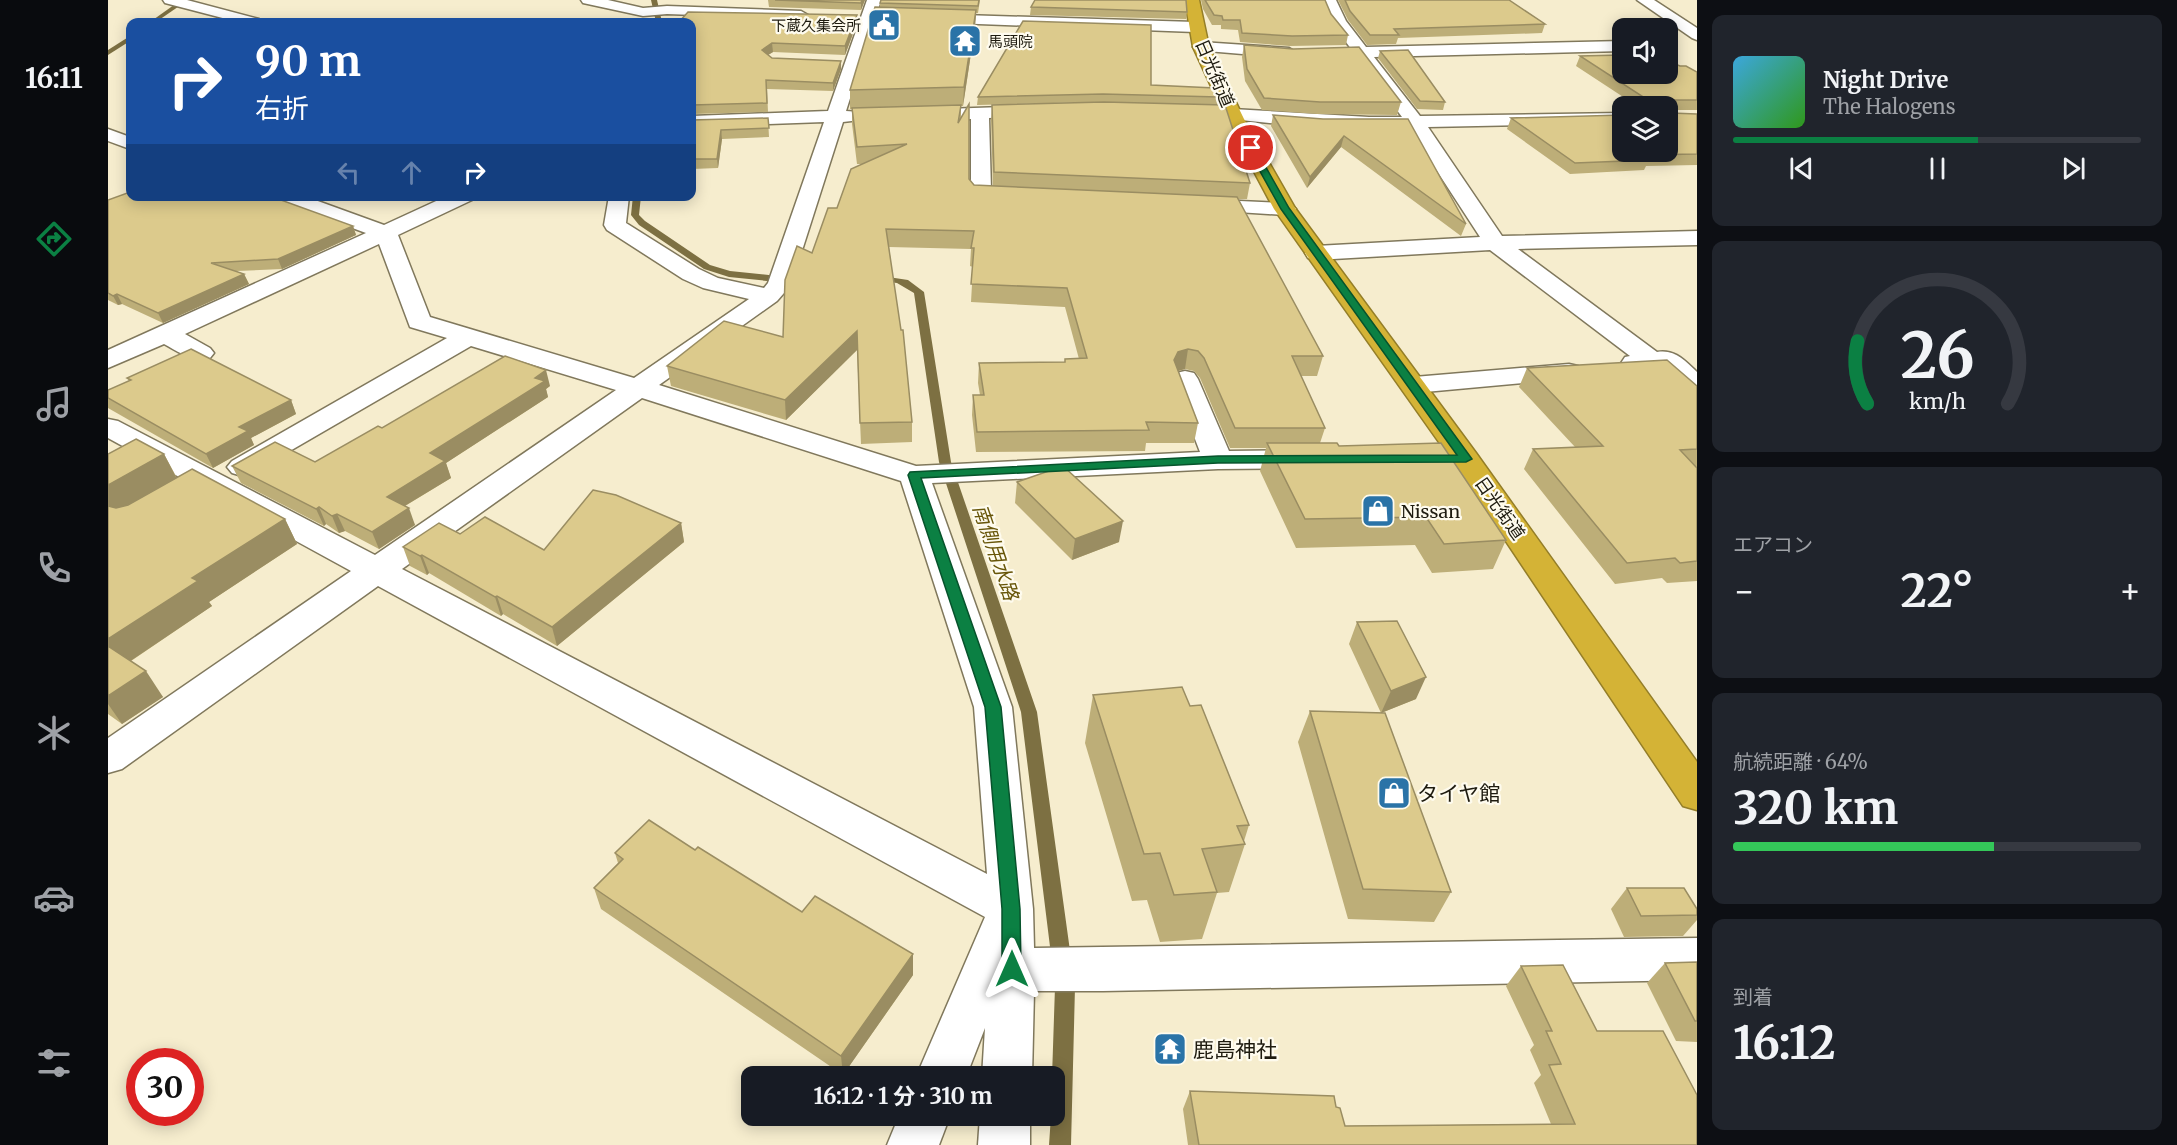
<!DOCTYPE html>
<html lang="ja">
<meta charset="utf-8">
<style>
body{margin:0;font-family:Merriweather,"Noto Sans JP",serif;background:#20242c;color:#f1f3f6;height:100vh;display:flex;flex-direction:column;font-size:22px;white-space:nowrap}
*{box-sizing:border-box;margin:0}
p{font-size:20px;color:#9ea1a6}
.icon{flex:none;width:33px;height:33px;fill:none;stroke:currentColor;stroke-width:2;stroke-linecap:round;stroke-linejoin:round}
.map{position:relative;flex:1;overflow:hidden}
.details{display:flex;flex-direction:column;gap:15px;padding:15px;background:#0d0f14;width:480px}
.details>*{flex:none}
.top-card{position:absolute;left:18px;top:18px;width:570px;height:183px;border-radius:12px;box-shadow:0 3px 15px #0003;background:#1a4fa0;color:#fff;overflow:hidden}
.controls{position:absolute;left:1504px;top:18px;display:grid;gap:12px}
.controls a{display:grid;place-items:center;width:66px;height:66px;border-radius:12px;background:#171b24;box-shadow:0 3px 15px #0003;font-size:30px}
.speed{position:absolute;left:18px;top:1048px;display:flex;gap:12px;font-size:30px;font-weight:700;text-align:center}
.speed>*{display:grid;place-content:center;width:78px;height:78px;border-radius:50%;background:#171b24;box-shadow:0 3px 15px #0003;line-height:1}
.speed .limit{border:9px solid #d22;background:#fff;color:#111}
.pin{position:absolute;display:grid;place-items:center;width:51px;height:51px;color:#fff;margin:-26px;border:3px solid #fff;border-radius:50%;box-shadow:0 2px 6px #0007}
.me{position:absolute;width:66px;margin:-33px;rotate:0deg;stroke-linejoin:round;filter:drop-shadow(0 0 4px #0008)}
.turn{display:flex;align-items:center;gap:21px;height:126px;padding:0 30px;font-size:27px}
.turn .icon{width:78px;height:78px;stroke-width:2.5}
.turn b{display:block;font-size:42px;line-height:51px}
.lanes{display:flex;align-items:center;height:57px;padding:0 30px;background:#0003;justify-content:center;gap:30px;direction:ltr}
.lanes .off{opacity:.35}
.big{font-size:45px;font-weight:700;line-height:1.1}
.details .card{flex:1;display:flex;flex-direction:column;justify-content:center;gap:9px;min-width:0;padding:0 21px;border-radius:12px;background:#20242c}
.details .dial{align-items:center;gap:0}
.dial svg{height:156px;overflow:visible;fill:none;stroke:#363941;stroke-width:7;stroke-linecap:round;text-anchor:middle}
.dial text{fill:#f1f3f6;stroke:none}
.song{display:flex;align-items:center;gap:18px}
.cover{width:72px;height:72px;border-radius:9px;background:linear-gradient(135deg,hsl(200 70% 55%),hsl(110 70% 35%))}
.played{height:6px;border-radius:3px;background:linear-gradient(90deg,#0b8043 60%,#363941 60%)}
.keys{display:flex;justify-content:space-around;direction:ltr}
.heat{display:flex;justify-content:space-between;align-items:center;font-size:33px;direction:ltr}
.charge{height:9px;border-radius:4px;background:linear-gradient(90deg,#34c759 64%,#363941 0)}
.trip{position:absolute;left:633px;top:1066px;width:324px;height:60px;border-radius:12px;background:#171b24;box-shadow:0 3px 15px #0003;font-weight:700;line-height:60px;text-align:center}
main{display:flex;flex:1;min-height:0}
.tab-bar{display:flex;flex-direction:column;width:108px;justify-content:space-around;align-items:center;background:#090b0e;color:#9ea1a6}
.tab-bar .icon{width:42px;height:42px}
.tab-bar .active{color:#0b8043}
.tab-bar b{font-size:27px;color:#f1f3f6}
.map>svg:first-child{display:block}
</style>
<main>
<nav class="tab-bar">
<b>16:11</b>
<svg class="icon active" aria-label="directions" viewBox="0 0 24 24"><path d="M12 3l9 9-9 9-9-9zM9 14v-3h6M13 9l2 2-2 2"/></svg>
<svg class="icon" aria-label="music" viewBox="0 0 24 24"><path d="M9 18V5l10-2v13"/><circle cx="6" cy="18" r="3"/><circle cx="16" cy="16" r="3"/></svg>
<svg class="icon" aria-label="phone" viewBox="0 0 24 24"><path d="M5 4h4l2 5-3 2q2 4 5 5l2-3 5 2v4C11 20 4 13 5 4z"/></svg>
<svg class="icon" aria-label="climate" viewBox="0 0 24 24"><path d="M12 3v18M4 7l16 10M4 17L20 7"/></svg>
<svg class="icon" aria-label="car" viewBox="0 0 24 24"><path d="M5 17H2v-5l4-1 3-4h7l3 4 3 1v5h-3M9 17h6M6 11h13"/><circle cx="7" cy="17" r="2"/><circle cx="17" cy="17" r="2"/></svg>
<svg class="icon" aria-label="filters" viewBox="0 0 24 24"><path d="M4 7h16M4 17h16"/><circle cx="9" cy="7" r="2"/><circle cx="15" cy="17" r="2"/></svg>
</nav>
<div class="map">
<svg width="1589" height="1145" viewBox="0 0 1589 1145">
<rect width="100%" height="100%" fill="#f6edce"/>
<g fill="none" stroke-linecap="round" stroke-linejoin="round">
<g fill="#7d7042" fill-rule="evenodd">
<path d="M73,0H80L48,22H42Z"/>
<path d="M543,0H549L554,22H548Z"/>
<path d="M22,36V41L0,55V50Z"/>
<path d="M525,196H533L531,215L537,221L602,265L622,271L679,277L684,280L679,283L621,277L596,269L531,225L523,215Z"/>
<path d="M767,275L800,280L816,292L843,462L929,712L967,987L963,1145H941L943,1116H946V1077H944L947,987L913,712L831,462L806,293L789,283L764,280L762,278Z"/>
</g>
<g stroke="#80785c" stroke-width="3">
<g id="minor">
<path d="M55,0H79L151,19L154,22H130L57,3Z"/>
<path d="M473,0H500L535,8L559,6L693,11L700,15L693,19L559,14L535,16L475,3Z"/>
<path d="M759,0H773L738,111L752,112L755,116L752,120L735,122L683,285L669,301L551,385L808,466L1092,452L1064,379L1068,373L1077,371L1086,373L1090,379L1121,451L1200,450L1210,453L1215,459L1210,465L1200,468L1110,469L824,483L904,707L925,909L926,948L1589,938V980L995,991H926L924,1077H874L877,1028L858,1077H808L877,917L270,586L14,769L0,773V738L243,571L0,438V419L10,421L267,555L508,390L363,346L144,473L134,476L124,473L119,467L124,461L339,338L302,327L271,244L77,334L102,348L106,353L102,358C85,363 71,352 56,344L0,368V350L258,233L168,200L165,196H196L276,225L339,196H367L364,200L290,235L322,317L526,378L641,299L595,288L575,279L499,230L496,225L501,196H521L518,223L591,269L610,278L656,288L660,283L716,122L584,127V116L720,111ZM534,398L793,481L866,707L879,874L294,569Z"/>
<path d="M1214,0H1228L1238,21L1258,47L1515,41V51L1266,57L1312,116L1515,113V123L1320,127L1394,236L1589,231V245L1410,249L1549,352C1567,349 1576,360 1589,372V394L1579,392L1552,367L1526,371L1517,369L1513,363L1517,357L1522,356L1382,250L1208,260L1200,258L1197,253L1200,248L1208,246L1372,237L1301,128C1242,129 1183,126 1124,119C1111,117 1096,119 1083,116L1080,112L1083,108L1089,107L1261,117H1294L1223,22Z"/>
<path d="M1529,0H1546L1589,28V40L1584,38Z"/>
<path d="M823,14L1087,22L1095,27L1087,32L818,22L815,19L818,16Z"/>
<path d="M1093,42L1181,48L1189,53L1181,58L1087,50L1085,47Z"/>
<path d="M929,106L935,107L938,111L935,115L881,118L883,190L916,193L919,197L916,201C901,205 881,204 866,200L863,196V119L807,120L801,119L798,115L801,111L807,110Z"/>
<path d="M0,129L22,137V149L0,141Z"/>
<path d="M1089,199L1177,203L1184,205L1188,209L1184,213L1177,215L1082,209L1078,205L1082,201Z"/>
<path d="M1461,364L1470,366L1474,372L1470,378L1306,393L1296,391L1293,385L1296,379L1306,377Z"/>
<path d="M791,1116H842L831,1145H779Z"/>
<path d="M872,1116H922V1145H870Z"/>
</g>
</g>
<g stroke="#947e28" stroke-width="3">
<path id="highway" d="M1077,0H1091L1101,47L1136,119L1187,208L1368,453L1589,762V810L1575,806L1345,462L1166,209L1118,119L1085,47Z"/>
</g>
<use href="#minor" fill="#fff" fill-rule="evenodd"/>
<use href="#highway" fill="#d4b336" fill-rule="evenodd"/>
</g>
<g fill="#bdae78">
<path d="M660,0H757L753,10L661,7Z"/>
<path d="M872,0L870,13H868L867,27L855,106H853V119L861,179L866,185L885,186L883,120L884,105L982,102L869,105L870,97L1043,85L1111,97L1109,105L1142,183L1139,199H1129L1215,356L1209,376H1193L1217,428L1212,443L1231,446L1398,540L1385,569L1324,573L1307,545L1188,548L1152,471L1158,448H1122L1092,378L1086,371L1077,369L1070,371L1090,423L1086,443H1038L1037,451L868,452L864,415L865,395H872L870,383L871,363L957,362V359H971L957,307L863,302L865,267L862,266L863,249L781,247L804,422V442L753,444L749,350L678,420L563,386L559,366L675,337L704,253L755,164H749L744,124V109H742V90L772,7V3Z"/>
<path d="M1093,0H1217L1223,14L1240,35L1238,45L1182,46L1132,42L1130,30L1113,29V25H1104L1095,9Z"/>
<path d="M1230,0H1401L1437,24L1434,33L1290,38L1288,44L1259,45L1240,20Z"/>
<path d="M923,7L1079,12L1078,19L922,15Z"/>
<path d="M749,15V23L737,55L665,52L660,55L664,58L733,61V69L725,91L659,89L660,112L584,114V22Z"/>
<path d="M1136,45L1293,102L1289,115L1209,114L1154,110L1137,81L1134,57Z"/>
<path d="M1272,51L1337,102L1335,110L1309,109L1270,58Z"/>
<path d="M1472,56L1572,66L1589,72V110H1563V113L1589,114V165L1538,166L1536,170L1462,174L1399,129L1403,118L1515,152L1560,106H1529L1468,66Z"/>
<path d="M1165,115L1215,119L1358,224L1353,236L1233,147L1199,188L1163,126Z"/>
<path d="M660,118L661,137L614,139L610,168L584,169V120Z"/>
<path d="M0,200L245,226L248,235L174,269L128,271L136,274L141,284L55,323L14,304L10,305L0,300Z"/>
<path d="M1419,368L1589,386V581L1559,583L1554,578L1507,584L1416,469L1425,449L1467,447L1411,387Z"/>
<path d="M19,378L183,400L188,414L143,438L146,445L105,468L0,408V390L21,381Z"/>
<path d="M442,386L438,389L440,397L338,463L343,478L297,506L307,525L271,549L237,531L231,533L218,524L216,526L133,483L124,466L207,462L274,428Z"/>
<path d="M0,454H56L69,478L177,519L189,544L101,602L104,606L23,661L55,697L14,724L0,714Z"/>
<path d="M909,482L1011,542L964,560L907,503Z"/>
<path d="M573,523L576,542L449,646L395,614L393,616L321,573L319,575L302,566L295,547L352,534L436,550Z"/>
<path d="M1249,622L1308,699L1273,713L1343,892L1326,922L1240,919L1190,742L1202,711L1273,713L1241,644Z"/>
<path d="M985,695L1082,706L1141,825L1136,841L1137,844L1121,892L1109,893L1094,939L1052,942L1039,900L1024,901L977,743Z"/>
<path d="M587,850L694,912L805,954V975L735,1075L493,909L486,888L510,863L507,853Z"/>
<path d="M1519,888L1589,909V920L1575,936L1516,937L1503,909Z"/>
<path d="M1589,962V1042L1568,1041L1539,983L1557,963Z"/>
<path d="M1413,966L1489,1031L1589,1145H1080L1075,1109L1082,1091L1228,1107L1237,1126L1443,1124L1426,1083L1433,1075L1422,1050L1426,1045L1398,986Z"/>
</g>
<g fill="#9a8d62">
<path d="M754,0H757L753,10V3Z"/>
<path d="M868,10L867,27L855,106L856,87Z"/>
<path d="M749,15V23L737,55V46Z"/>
<path d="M664,43L665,52L655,58L654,50Z"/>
<path d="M733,61V69L725,91V83Z"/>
<path d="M613,130L614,139L610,168L609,159Z"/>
<path d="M1236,136L1233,147L1199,188L1202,177Z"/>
<path d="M245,226L248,235L174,269L170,259Z"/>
<path d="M136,274L141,284L55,323L50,313Z"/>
<path d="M9,294L14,304L10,305L5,296Z"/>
<path d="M749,331V350L678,420L677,400Z"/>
<path d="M1080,349L1077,369L1066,372V360L1070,352Z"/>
<path d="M438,370L442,386L438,389L440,397L338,463L343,478L285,513L279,497L322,453Z"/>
<path d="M183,400L188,414L143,438L146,445L105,468L98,454L131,427Z"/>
<path d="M56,454L69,479L0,515V485Z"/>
<path d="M211,507L218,524L216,526L208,509Z"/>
<path d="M301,508L307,525L271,549L264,532Z"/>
<path d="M229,514L237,531L231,533L224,516Z"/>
<path d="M177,519L189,544L101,602L104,606L12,668L0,650V639L84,578Z"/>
<path d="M1015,521L1011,542L964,560L967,539Z"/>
<path d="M573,523L576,542L449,646L444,627Z"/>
<path d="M314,555L321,573L319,575L312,556Z"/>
<path d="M389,596L395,614L393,616L387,597Z"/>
<path d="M38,671L55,697L14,724L0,704V696Z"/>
<path d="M1318,677L1308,699L1273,713L1283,691Z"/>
<path d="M805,954V975L735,1075L733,1056Z"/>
</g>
<g fill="#dcca8c" stroke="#9a8d62" stroke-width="1.5">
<path d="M667,0H754L753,3Z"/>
<path d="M773,0H871L870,6L772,3Z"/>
<path d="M927,0H1078L1079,12L923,7Z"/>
<path d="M1097,0H1217L1223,14L1240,35L1184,36L1134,33L1132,20H1115L1114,16L1106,15Z"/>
<path d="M1237,0H1401L1437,24L1286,29L1291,35H1262L1242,11Z"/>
<path d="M767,7L868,10L856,87L742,90Z"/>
<path d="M580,12L749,15L737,46L664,43L654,50L664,58L733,61L725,83L658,80L659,103L584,105V22H571Z"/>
<path d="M915,21L1043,25V85L1107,88L1111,97L995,94L870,97Z"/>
<path d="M1136,45L1185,49L1251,47L1293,102H1212L1156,98L1139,69Z"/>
<path d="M1300,50L1337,102L1312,101L1272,51Z"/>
<path d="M1515,55V74H1560V61L1572,66H1578L1589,72V100H1565L1562,102L1563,113L1589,114V154L1535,155L1541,160L1467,163L1403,118L1515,115V152H1560V106H1549L1472,56Z"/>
<path d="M996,102L1117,105L1142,183L886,172L884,105Z"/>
<path d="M861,104V179L866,185L1129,197L1215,356H1184L1217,428H1127L1096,358L1090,351L1080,349L1070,352L1066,360L1090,423L1038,422L1041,430L869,432L865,395H876L871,363L957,362V359L979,358L959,288L863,284L866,248H863L866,231L778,229L793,330H795L804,422L752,423L749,331L677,400L559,366L616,321L675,337L677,280L689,246L704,253L720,208H729L743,169L799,144L749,147L744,108L853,105L850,123Z"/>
<path d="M1165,115L1215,119H1300L1358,224L1236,136L1202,177Z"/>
<path d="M660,118L661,128L613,130L609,159H584V120Z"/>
<path d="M22,192V196H162L245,226L170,259L103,263L136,274L50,313L9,294L5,296L0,293V200Z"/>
<path d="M83,349L183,400L131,427L140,431L98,454L0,398V390L23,380L19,378Z"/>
<path d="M397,356L438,370L427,378L437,381L322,453L337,461L279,497L301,508L264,532L229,514L224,516L211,507L208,509L124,466L167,442L207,462L270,426L274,428Z"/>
<path d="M1559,360L1589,386V449L1572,450L1589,468V561L1572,563L1567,558L1519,563L1425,449L1495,446L1419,368Z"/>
<path d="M28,439L56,454L0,485V454Z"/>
<path d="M1159,443H1229L1231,446L1333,443L1398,540L1336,544L1318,517L1197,519Z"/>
<path d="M955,466L1015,521L967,539L909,482Z"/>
<path d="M84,469L177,519L84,578L90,581L0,639V506L8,508L20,505Z"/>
<path d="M485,490L508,495L573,523L444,627L389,596L387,597L314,555L312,556L295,547L331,523L352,534L377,517L436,550Z"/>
<path d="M1289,621L1318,677L1283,691L1249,622Z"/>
<path d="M0,646L38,671L0,696Z"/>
<path d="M1074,687L1082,706L1093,705L1141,825L1129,826L1137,844L1094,849L1109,892L1066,895L1052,853L1036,854L985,695Z"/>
<path d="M1202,711L1277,713L1343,892L1255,889Z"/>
<path d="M541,820L587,850L590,847L694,912L707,896L805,954L733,1056L486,888L515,859L507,853Z"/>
<path d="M1519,888H1576L1589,909V915L1533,916Z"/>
<path d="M1589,962V1021H1587L1557,963Z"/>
<path d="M1455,965L1489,1031H1555L1589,1095V1145H1091L1082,1091L1226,1096L1228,1107L1232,1108L1237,1126L1467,1124L1441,1065L1453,1064L1438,1031H1444L1413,966Z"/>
</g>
<path fill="#0b8043" stroke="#07532c" stroke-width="1.5" d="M1143,145L1147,148L1181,208L1364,459L1358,462L1110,463L813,478L893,707L912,909L913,969L910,975L904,978L897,975L894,969V909L877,707L800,475L802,472L1110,456L1349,455L1173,209L1139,148Z"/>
<defs>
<g id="civic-square" transform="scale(1.725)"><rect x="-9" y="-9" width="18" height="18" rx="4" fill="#2a73a7" stroke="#fefbee"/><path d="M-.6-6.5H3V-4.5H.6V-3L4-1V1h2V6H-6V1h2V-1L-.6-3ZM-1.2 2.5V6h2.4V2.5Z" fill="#fff"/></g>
<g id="temple-square" transform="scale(1.725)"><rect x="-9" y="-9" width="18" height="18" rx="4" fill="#2a73a7" stroke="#fefbee"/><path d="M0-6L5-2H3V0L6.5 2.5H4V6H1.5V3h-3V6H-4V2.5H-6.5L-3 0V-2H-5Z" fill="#fff"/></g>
<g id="shop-square" transform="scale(1.725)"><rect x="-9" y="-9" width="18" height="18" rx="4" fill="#2a73a7" stroke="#fefbee"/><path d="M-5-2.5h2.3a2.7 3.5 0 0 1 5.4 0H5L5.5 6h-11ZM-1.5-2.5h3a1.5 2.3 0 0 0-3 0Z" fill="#fff"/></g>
</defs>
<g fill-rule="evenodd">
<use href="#civic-square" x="776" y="25"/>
<use href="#temple-square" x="857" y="41"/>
<use href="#shop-square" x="1270" y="511"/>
<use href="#shop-square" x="1286" y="793"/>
<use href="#temple-square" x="1062" y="1049"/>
</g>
<g text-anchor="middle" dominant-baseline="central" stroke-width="4.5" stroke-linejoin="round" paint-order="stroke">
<g font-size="15" fill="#1e1b0f" stroke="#fefbee" text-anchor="end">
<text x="753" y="25">下蔵久集会所</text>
<text x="880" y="41" text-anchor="start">馬頭院</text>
</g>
<g font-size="18" fill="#1e1b0f" stroke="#fefbee">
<text transform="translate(1107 73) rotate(67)">日光街道</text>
<text transform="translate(1392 508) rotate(55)">日光街道</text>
</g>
<g font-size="18" fill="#1e1b0f" stroke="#fefbee" text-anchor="start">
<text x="1293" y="511">Nissan</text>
</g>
<g font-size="20" font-style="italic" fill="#685609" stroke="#fefbee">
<text transform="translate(888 552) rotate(71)">南側用水路</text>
</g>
<g font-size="21" fill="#1e1b0f" stroke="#fefbee" text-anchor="start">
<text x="1309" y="793">タイヤ館</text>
<text x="1085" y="1049">鹿島神社</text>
</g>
</g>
</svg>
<div class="controls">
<a><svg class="icon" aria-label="sound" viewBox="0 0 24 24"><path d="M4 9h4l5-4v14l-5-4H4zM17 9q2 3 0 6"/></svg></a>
<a><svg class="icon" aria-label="layers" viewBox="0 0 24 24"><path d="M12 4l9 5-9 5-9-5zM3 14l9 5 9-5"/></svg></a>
</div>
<div class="speed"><div class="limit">30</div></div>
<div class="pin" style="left:1143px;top:148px;background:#d93025"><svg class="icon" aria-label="arrive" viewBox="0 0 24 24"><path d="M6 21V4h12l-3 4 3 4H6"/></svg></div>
<svg class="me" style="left:904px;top:969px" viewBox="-20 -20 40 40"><path d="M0-17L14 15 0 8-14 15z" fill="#0b8043" stroke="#fff" stroke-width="4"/></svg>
<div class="trip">16:12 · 1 分 · 310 m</div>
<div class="top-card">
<div class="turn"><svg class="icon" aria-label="right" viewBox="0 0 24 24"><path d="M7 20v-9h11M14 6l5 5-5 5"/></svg><div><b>90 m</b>右折</div></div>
<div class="lanes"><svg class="icon off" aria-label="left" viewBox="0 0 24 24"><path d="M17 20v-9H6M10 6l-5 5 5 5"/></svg><svg class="icon off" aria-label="ahead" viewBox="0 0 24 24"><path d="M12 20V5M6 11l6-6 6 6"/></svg><svg class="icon" aria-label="right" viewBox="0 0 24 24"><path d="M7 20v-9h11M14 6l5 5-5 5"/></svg></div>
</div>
</div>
<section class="details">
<div class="card">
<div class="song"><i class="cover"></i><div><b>Night Drive</b><p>The Halogens</p></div></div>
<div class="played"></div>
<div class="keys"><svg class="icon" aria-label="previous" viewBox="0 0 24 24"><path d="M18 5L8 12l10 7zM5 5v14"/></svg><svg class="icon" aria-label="pause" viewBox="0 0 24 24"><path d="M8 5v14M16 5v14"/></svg><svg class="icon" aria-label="next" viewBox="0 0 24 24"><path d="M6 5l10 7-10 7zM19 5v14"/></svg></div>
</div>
<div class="card dial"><svg viewBox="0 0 100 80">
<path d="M14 69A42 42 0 1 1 86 69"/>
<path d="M14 69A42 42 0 0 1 9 37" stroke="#0b8043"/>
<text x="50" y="56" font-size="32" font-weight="700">26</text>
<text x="50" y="72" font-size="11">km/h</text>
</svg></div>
<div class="card"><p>エアコン</p>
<div class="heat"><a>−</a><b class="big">22°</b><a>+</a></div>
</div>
<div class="card"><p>航続距離 · 64%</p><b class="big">320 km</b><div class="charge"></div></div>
<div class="card"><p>到着</p><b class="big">16:12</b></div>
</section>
</main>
